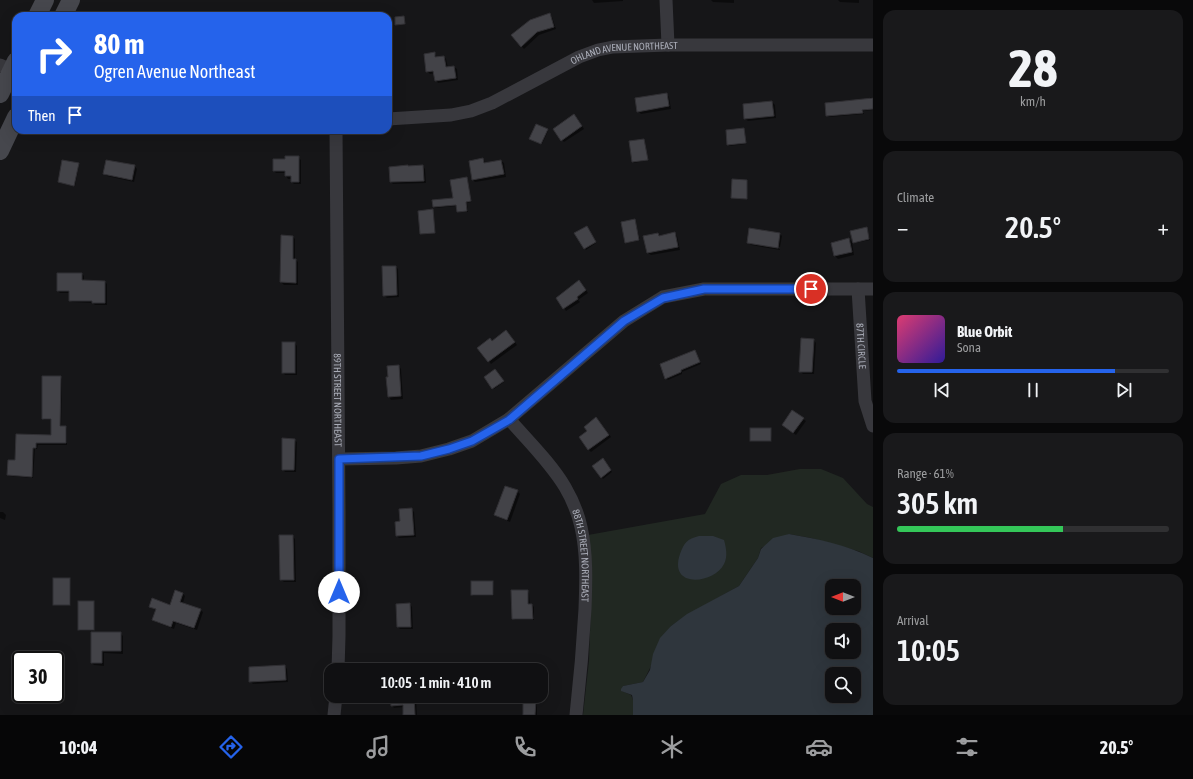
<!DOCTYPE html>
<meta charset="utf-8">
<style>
body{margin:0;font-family:"Asap Condensed",sans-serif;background:#19191b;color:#f1f3f6;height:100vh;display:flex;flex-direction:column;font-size:15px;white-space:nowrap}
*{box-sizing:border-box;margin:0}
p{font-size:13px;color:#9c9d9f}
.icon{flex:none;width:22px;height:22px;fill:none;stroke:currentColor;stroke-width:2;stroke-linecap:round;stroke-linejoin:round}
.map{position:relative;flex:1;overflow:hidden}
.side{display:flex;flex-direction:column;gap:10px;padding:10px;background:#09090a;width:320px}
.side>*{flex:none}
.guide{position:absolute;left:12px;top:12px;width:380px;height:122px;border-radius:12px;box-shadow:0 4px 16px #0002,0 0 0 1px #303032;background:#2563eb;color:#fff;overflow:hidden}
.needle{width:26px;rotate:270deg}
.buttons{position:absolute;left:825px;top:579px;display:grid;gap:8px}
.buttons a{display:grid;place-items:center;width:36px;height:36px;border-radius:8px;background:#101012;box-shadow:0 4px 16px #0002,0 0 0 1px #303032;font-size:20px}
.speed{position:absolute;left:12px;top:651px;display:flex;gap:8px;font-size:20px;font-weight:700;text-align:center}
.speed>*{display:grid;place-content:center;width:52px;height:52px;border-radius:50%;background:#101012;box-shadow:0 4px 16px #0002,0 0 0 1px #303032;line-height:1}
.speed .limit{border:2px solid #111;border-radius:6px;background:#fff;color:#111}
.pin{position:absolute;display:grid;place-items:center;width:34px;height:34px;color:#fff;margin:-17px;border:2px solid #fff;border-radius:50%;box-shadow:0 1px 4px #0007}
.me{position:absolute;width:44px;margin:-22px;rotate:0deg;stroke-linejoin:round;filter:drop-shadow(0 0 3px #0008)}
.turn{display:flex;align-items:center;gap:14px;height:84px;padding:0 16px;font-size:18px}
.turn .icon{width:52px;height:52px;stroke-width:2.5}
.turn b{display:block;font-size:28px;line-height:34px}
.then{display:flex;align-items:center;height:38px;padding:0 16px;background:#0003;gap:8px;font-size:15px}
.big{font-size:30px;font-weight:600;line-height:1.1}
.side .widget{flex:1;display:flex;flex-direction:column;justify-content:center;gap:6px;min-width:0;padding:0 14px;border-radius:12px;background:#19191b}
.side .dial{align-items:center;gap:0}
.dial b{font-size:52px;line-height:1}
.song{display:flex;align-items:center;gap:12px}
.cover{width:48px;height:48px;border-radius:6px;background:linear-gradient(135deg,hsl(340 70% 55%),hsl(250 70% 35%))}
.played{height:4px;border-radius:2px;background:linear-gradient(90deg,#2563eb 80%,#303032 80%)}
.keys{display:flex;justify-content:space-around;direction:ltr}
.heat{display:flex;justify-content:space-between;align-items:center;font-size:22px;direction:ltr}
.charge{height:6px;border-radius:3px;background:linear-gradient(90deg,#34c759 61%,#303032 0)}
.trip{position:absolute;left:324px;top:663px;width:224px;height:40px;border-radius:12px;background:#101012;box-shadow:0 4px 16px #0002,0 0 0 1px #303032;font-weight:600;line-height:40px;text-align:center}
.tab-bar{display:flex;height:64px;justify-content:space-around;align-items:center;background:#060607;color:#9c9d9f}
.tab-bar .icon{width:28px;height:28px}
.tab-bar .active{color:#2563eb}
.tab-bar b{font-size:18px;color:#f1f3f6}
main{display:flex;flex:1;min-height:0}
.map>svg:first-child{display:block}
</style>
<main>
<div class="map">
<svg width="873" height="715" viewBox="0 0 873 715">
<rect width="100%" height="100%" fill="#161618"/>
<path fill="#212822" d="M800,469H821L843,478L867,504L873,507V558L858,551L811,538L789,534L761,548L758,558L739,586L687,615L671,626L643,682L623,686L622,691L631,695L633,700V715H583L589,661L591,602L588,535L705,514L721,484L741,475H767Z"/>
<g fill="#2f363d" fill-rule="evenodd">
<path d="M789,534C818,539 847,545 873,558V715H633V700L632,695L621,691V689L623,686L643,682L650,670L653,654L660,638L671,626L687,614L739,586L758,558L761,549L773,538ZM832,586H854V608H832ZM832,630H854V652H832ZM832,674H854V696H832Z"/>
<path d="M699,536H713L724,540C726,547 728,557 724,564C714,584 668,589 680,554C684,543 687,539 699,536Z"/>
</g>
<g fill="#0007">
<path d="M592,0H623V1L594,3Z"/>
<path d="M711,0H734V3L713,2Z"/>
<path d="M838,0H859V3L840,2Z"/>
<path d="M550,14L552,17L556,29L539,35L524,49L512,36Z"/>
<path d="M404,17L405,25H397L396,24Z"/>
<path d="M434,53L437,57H444L446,59L448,68L454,67L457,69L458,80L438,83L436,80L435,73L430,74L427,71Z"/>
<path d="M666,94L669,97L671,109L641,114L638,111Z"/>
<path d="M870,97H873V110L863,111L864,114L829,117L827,115L870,99Z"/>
<path d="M772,102L775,105L776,118L748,121L745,119Z"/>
<path d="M577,118L584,129L564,142L562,140Z"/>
<path d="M547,130L548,131L542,144L531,139Z"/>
<path d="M744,130L746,144L729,146L727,131Z"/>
<path d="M644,140L648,160L634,163L633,162Z"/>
<path d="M298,157L301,160V184H294L292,182V179H288L286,176V173H276L274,171L286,160Z"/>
<path d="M483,159L486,163L501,161L504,163L506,177L475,182L473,180Z"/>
<path d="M78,164L79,165L75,186L59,182Z"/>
<path d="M134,166L137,169L134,182L107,176L104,173Z"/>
<path d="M423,166L425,169L426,183L393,184L391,182Z"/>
<path d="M467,178L471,202L467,203L468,212H459L457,206L435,208L434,207L454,198Z"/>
<path d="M747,181V199L733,198L732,197Z"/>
<path d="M432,210L435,233L422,234H421Z"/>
<path d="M635,221L640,240L627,243L626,242Z"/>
<path d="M587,228L596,243L586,250L576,234Z"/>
<path d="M867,229L870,240L855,243L854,242Z"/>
<path d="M675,233L677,236L680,250L651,255L648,253L658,234L660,236Z"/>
<path d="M780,234L782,236L780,247L750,242V244L748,243Z"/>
<path d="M293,237L295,239V259L298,262V285H284L281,282Z"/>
<path d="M849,239L852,242L854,255L838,259L835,256L832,243Z"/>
<path d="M750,244L780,249V250L751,245Z"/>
<path d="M396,267L398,269L399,297L387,298L384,295Z"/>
<path d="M82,274L84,276V281L105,282L107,284V305H95L93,303L72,302L70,300V293H60L58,291Z"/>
<path d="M582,284L588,293L578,300L580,302L566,311L564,308Z"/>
<path d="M509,334L517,345L491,364L479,348Z"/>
<path d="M814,340L816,343L814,374H803L800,371Z"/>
<path d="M295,343L297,346V375H285L283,372Z"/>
<path d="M695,352L701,364L682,372V374L668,380L666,378Z"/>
<path d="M399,366L401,369L403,399L391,400L389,397L387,378Z"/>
<path d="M495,370L504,382L494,389L485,378Z"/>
<path d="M60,377L62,379L61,427H66L67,429V445H38L37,449H35L33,478L10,476L8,475L16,461L17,435L52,436V420H44L43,418Z"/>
<path d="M803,419L806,421L796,435L783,425Z"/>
<path d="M599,421L611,437L591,452L588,449L589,431Z"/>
<path d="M770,429L772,441H751Z"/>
<path d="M294,440L297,442L296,472H285L283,469Z"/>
<path d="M602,459L612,472L603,479L593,466Z"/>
<path d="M517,491L520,494L510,522L498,517L495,515Z"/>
<path d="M411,509L414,512L416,537L399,538L397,536Z"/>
<path d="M0,512H3L6,515L5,520L0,518Z"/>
<path d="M292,536L295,539L296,582H284L281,580Z"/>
<path d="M70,579L71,605H55L54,604Z"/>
<path d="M472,582H493L494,596H473Z"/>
<path d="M527,591L529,593L530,605H532L534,607V620H515L513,618Z"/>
<path d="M183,594L185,596L183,603L200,610L203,612L197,630L176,623L174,629L156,622L153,620L157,610L150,606H171Z"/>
<path d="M93,602L94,631H80L79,630Z"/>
<path d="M410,604L412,607L413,629H400L398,627Z"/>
<path d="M92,633H120L123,636V654L104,653V666L94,665L92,663Z"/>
<path d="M17,662H21V687L17,685Z"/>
<path d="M285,666L287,669L288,682L253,684L250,681Z"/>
<path d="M391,696H414L416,698L417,715H404V707L394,708L392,705Z"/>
<path d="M535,702L537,704V715H524Z"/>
</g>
<g fill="#434348" stroke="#313034">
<path d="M550,13L554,27L537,32L521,47L511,35L530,20Z"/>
<path d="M404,16L405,24L395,25V17Z"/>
<path d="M435,52V57L444,56L446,67L454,66L456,78L435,81L433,71L426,72L424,54Z"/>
<path d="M667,93L669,106L637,112L635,98Z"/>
<path d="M873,98V109L862,110L863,113L826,116L825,103Z"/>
<path d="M772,101L774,116L744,119L743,104Z"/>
<path d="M574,114L582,126L561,141L553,129Z"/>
<path d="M536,124L548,129L541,144L529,139Z"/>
<path d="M744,128L746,143L727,145L726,130Z"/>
<path d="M644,139L648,160L632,162L629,141Z"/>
<path d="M285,156H299V182H291V176H285V171H273V159H285Z"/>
<path d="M483,158L484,163L501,160L504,174L472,180L469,161Z"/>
<path d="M62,160L79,163L74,186L58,182Z"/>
<path d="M106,160L135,165L132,180L103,174Z"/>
<path d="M408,165V166L423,165L424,181L390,182L389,167Z"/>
<path d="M467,177L471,201L466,202L467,211L457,212L456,205L433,207L432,200L453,198L450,180Z"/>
<path d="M732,179L747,180V199L731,198Z"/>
<path d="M433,209L435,233L420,234L418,211Z"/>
<path d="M635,219L639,240L625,243L621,222Z"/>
<path d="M587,226L596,242L584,249L574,233Z"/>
<path d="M867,227L869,239L853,243L850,231Z"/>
<path d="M749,228L780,233L778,248L747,243Z"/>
<path d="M675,232L678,247L647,253L643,236L658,233L659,236Z"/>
<path d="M281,235L293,236V259H296V283L280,282Z"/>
<path d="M849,238L852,252L834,256L831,243Z"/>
<path d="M382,266H396L397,295L383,296Z"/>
<path d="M57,273H82V280L105,281V303H92V301H69V291H57Z"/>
<path d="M579,280L586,290L577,297L578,299L563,309L556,298Z"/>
<path d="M506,330L515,342L488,362L477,348L490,338L492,341Z"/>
<path d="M801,338L814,339L812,372H799Z"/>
<rect x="282" y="342" width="13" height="31"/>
<path d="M695,350L700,362L681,370V372L665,379L660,364Z"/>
<path d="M399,365L401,396L388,397L386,377H388L387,366Z"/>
<path d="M495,369L504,381L492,389L484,377Z"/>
<path d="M42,376H61L60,426H66V443H36V448H33L32,477L7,475L8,460H15L16,434L51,435V419H42Z"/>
<path d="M792,410L804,418L793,433L782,425Z"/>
<path d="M596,417L609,435L588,450L579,437L587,431L584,427Z"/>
<rect x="750" y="428" width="21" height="13"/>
<path d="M282,438L295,439L294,470H282Z"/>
<path d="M603,458L611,470L601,478L592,466Z"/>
<path d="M505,486L518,490L507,520L494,515Z"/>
<path d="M412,508L414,535L396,536L395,522L400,521L399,509Z"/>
<path d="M279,535H293L294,580H280Z"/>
<rect x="53" y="578" width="17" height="27"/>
<rect x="471" y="581" width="22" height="14"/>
<path d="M175,590L183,593L180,602L201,609L194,628L173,621L171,627L152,620L156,609L149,607L152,598L170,605Z"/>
<path d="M511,590H528V604H532L533,619H512Z"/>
<rect x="78" y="601" width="16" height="29"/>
<path d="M410,603L411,627H397L396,604Z"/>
<path d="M91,632H121V651H102V663H91Z"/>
<path d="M285,665L286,680L249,682V667Z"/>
<path d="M390,696H414L415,715H403V705L391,706Z"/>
<path d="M523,701H536L535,715H523Z"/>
</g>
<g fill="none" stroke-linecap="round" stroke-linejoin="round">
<g stroke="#38383d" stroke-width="13">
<path d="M666,0L668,45"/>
<path d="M0,65L12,70"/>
<path id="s1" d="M388,119L451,115L471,111L492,103L579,57L598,50L613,47L668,45H873"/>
<path id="s2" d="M336,130L339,511V636L338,670"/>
<path id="s3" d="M858,289L865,401L873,426"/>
<path id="s4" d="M509,419C528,441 550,462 565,487C572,499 578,513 581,527C587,553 586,582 585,609C583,645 580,680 576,715"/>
<path d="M339,459L396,458L421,456L449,449L472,441L509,419L624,321L663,297L704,289H873"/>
<path d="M334,715L336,696"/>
</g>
<g stroke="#46474d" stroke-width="18">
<path d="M37,16L45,0"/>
<path d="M63,16L71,0"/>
<path d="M0,94L16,61"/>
<path d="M0,151L16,117"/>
</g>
</g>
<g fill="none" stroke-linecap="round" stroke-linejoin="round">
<g stroke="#184099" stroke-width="10">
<path id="route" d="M339,592V459L421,456L449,449L472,441L509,420L624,321L663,298L704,289H811"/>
</g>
<use href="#route" stroke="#2563eb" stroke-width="7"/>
</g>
<g text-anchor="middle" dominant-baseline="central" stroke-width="4" stroke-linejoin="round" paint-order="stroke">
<g font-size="10" fill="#a9acb7" stroke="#111113">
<text stroke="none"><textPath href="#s1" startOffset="250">OHLAND AVENUE NORTHEAST</textPath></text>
<text stroke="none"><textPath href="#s3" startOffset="57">87TH CIRCLE</textPath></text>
<text stroke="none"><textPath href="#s2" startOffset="270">89TH STREET NORTHEAST</textPath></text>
<text stroke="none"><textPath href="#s4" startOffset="160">88TH STREET NORTHEAST</textPath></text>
</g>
</g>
</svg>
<div class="buttons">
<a><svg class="needle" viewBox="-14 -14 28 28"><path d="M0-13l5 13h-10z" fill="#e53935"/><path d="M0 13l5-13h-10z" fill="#9c9d9f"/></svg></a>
<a><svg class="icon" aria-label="sound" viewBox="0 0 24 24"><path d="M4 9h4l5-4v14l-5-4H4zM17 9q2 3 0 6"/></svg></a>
<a><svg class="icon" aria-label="search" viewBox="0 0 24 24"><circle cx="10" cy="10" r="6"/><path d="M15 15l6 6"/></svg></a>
</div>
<div class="speed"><div class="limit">30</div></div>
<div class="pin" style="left:811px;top:289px;background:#d93025"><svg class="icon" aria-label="arrive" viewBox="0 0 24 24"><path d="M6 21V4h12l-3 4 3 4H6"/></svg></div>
<svg class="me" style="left:339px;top:592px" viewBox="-20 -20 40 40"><circle r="19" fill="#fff"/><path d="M0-13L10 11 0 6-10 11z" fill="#2563eb"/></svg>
<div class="trip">10:05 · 1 min · 410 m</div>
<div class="guide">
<div class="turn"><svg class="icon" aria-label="right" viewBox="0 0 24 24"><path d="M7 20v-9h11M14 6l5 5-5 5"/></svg><div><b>80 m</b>Ogren Avenue Northeast</div></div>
<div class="then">Then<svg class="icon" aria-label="arrive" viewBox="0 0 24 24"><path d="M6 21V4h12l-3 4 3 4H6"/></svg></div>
</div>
</div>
<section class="side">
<div class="widget dial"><b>28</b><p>km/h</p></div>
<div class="widget"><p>Climate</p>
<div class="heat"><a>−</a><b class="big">20.5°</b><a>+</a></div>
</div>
<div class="widget">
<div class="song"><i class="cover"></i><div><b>Blue Orbit</b><p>Sona</p></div></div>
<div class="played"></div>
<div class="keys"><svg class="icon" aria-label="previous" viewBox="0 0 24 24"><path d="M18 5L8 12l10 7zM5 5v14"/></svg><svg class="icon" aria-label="pause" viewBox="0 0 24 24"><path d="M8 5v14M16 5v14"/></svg><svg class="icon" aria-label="next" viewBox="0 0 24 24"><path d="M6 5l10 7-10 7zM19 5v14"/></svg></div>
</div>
<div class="widget"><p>Range · 61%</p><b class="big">305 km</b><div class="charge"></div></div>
<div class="widget"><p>Arrival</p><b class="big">10:05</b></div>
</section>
</main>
<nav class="tab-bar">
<b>10:04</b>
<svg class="icon active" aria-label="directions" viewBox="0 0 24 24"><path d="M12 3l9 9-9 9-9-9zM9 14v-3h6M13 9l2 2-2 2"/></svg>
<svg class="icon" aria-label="music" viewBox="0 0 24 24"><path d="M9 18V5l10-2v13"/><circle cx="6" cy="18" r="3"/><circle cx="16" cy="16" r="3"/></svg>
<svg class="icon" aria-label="phone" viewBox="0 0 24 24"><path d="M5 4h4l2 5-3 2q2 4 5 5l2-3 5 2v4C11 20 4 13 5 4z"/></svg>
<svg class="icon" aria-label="climate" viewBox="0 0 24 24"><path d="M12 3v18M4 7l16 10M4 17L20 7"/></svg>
<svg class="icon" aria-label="car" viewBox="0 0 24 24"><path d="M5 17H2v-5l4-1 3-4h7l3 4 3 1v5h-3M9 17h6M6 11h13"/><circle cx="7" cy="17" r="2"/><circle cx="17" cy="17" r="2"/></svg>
<svg class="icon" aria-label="filters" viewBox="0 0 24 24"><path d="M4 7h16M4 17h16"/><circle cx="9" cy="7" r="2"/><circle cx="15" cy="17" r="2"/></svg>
<b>20.5°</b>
</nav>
